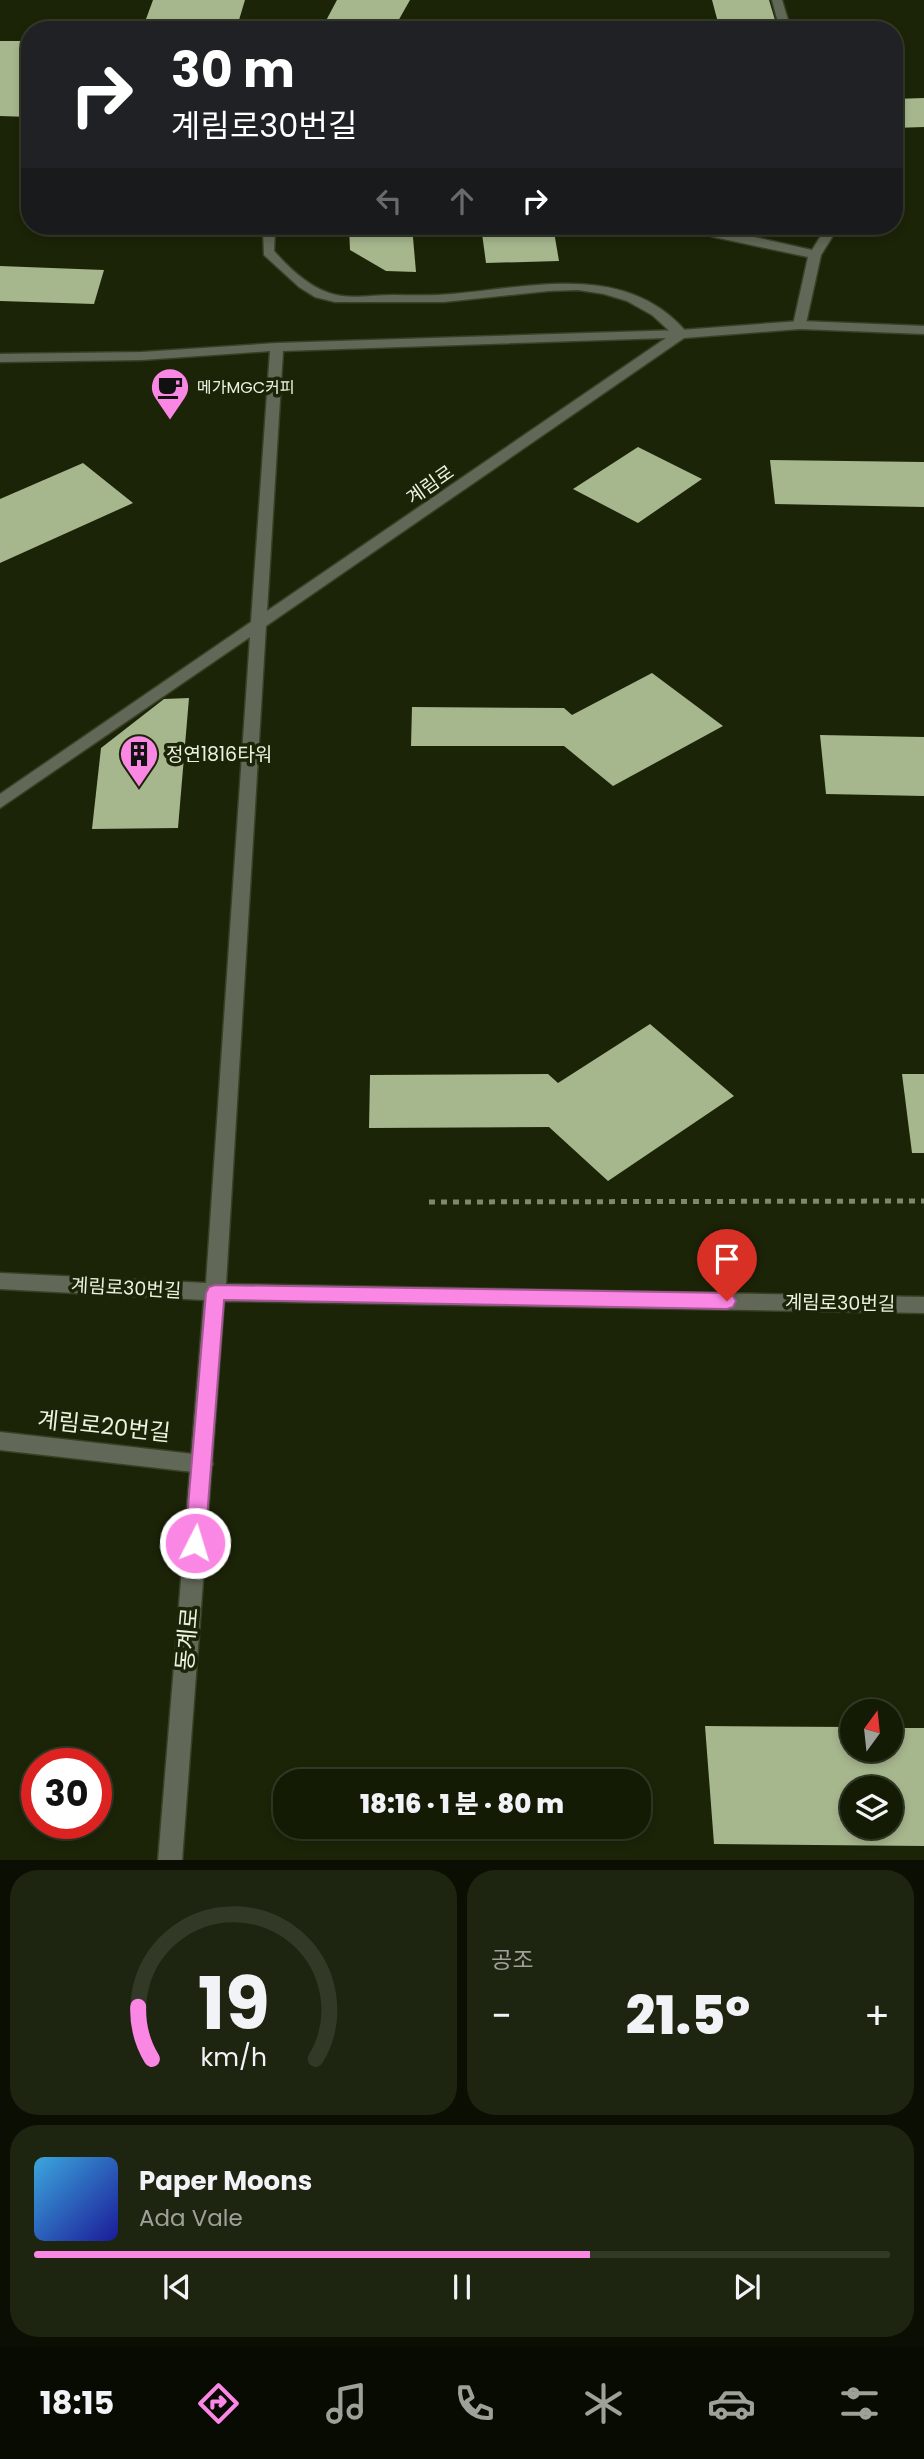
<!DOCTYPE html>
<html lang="ko">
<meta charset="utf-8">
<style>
body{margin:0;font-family:Poppins,"Noto Sans KR",sans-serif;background:#1d240f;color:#f1f3f6;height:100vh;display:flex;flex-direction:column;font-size:26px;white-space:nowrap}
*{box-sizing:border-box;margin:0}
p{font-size:23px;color:#9da19a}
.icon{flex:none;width:38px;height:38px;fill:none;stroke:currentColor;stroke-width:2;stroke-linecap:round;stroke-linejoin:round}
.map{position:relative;height:1860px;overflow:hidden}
.panel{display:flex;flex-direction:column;gap:10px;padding:10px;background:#0b0f03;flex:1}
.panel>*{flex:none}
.top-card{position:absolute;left:21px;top:21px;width:882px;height:214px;border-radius:28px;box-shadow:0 4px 10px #0003,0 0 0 2px #333927;background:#202124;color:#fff;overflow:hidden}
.needle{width:46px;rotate:15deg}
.buttons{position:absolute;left:840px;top:1699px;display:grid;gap:14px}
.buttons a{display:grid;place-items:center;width:63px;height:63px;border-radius:50%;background:#141b05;box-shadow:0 4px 10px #0003,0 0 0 2px #333927;font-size:35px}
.speed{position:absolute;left:21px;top:1748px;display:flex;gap:14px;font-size:35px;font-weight:700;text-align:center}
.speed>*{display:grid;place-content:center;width:91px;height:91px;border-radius:50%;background:#141b05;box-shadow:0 4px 10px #0003,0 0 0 2px #333927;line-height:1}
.speed .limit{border:10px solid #d22;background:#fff;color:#111}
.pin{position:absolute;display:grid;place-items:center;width:60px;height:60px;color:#fff;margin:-72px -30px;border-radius:50% 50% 50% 0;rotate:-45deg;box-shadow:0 0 7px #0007}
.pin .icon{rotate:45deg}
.me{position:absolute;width:77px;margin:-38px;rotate:5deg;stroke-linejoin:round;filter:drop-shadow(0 0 5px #0008)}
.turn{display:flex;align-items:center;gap:24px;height:147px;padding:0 35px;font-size:32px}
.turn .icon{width:91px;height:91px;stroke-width:2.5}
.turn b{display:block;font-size:49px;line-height:60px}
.lanes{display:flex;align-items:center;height:66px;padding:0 35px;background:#0003;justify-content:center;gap:35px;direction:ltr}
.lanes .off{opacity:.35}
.big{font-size:52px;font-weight:800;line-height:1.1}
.panel .card{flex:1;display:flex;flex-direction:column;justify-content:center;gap:10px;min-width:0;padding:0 24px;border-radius:28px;background:#1d240f}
.panel .dial{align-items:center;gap:0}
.dial svg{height:182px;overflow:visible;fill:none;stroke:#333927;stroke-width:7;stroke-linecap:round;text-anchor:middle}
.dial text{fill:#f1f3f6;stroke:none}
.song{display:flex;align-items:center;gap:21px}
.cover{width:84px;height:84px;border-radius:10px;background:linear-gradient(135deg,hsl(200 70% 55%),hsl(240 70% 35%))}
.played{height:7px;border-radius:4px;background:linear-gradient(90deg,#fb87e5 65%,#333927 65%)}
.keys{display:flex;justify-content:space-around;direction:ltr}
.heat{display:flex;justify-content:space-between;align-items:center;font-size:38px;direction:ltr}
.panel .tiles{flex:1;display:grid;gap:10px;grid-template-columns:1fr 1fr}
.card:last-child{grid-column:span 2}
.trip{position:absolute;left:273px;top:1769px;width:378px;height:70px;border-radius:28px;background:#141b05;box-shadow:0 4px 10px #0003,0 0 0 2px #333927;font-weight:800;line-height:70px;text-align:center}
.tabs{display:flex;height:112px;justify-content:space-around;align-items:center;background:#080b02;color:#9da19a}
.tabs .icon{width:49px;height:49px}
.tabs .active{color:#fb87e5}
.tabs b{font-size:32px;color:#f1f3f6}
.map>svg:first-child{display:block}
</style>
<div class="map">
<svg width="924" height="1861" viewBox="0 0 924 1861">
<rect width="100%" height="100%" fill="#1b2407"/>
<g fill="#a6b68d" fill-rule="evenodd">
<path d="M153,0H245L236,30H142Z"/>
<path d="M337,0H410L393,30H321Z"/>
<path d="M712,0H769L778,30H720Z"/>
<path d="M0,41H30V117L0,116Z"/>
<path d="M924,98V127L894,128V99Z"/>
<path d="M349,226H412L416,272L386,271L350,250Z"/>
<path d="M481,226H553L559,261L486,263Z"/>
<path d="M0,266L104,270L94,304L0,301Z"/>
<path d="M638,447L702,479L638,523L573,489Z"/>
<path d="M770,460L924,462V507L775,504Z"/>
<path d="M83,463L133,503L0,563V499Z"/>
<path d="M652,673L723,726L613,786L564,746H411L412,707L564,708L572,715Z"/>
<path d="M189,698L178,828L92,829L101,748L164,699Z"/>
<path d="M820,735L924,737V796L826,794Z"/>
<path d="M650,1024L734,1096L608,1181L549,1127L369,1128L370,1075L548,1074L558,1083Z"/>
<path d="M902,1074H924V1153H912Z"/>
<path d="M705,1726L852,1727V1750H891V1728H924V1846L714,1844ZM852,1788H891V1827H852Z"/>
</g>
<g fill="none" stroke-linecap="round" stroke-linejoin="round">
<g stroke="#384125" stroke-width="3">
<g id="service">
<path d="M772,0H782L791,30H780Z"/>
<path d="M263,226H275L274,251C289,268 308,286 329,293C349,300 372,295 393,295C413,295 432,296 452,294C532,287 628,261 688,334L681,338L676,337L652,315L627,301L604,294L578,290L549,291L444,302H335L315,297L299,287L264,255Z"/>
<path d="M687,226H705L812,250L827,226H839L821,255L805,328H795L793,325L808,257L714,237Z"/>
<path d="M0,1432L202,1455L210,1457L213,1464L210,1471L202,1473L0,1450Z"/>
</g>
</g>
<g stroke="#384125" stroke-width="3">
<path id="minor" d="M800,321L924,326V334L800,329L684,338L266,626L226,1284L924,1297V1313L224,1301L182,1861H158L204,1300L0,1289V1273L206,1283L250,637L0,808V794L251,622L270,351L142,360L0,362V354L142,352L277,343L681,330ZM666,338L267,611L283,351Z"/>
</g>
<path stroke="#7f876f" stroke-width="5" stroke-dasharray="6 6" stroke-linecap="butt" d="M429,1202L924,1201"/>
<use href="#service" fill="#616857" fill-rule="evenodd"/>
<use href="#minor" fill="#616857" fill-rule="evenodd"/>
</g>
<path fill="#fb87e5" stroke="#a35895" stroke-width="2" d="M215,1285L727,1293L733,1296L736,1301L733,1307L727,1309L224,1300L205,1543L202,1549L195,1552L188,1549L185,1543L206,1293L209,1287Z"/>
<defs>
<g id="cafe-pin" transform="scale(2.0125)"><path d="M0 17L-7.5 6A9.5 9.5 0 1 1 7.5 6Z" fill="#fb87e5" stroke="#1b2407"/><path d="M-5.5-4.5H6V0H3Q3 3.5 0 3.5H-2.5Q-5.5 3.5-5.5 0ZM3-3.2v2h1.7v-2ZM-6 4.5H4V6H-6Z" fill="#111"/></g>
<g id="building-pin" transform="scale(2.0125)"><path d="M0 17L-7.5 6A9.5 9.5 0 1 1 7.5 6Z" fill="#fb87e5" stroke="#1b2407"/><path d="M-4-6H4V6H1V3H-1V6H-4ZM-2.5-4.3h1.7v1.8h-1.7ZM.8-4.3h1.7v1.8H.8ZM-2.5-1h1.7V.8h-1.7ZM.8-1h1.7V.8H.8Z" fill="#111"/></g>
</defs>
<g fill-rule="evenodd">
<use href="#cafe-pin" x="170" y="387"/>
<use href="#building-pin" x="139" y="754"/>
</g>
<g text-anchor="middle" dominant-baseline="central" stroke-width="7" stroke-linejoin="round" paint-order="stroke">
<g font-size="16" fill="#ebf2e0" stroke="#1b2407" text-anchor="start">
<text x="197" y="387">메가MGC커피</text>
</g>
<g font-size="19" fill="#ebf2e0" stroke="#1b2407">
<text transform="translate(430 485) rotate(-35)">계림로</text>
<text transform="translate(126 1288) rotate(3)">계림로30번길</text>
<text transform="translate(840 1303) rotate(1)">계림로30번길</text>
</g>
<g font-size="19" fill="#ebf2e0" stroke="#1b2407" text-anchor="start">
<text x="166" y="754">정연1816타워</text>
</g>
<g font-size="23" fill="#ebf2e0" stroke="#1b2407">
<text transform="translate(104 1426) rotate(6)">계림로20번길</text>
<text transform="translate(187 1639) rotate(-85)">동계로</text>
</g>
</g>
</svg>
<div class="buttons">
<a><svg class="needle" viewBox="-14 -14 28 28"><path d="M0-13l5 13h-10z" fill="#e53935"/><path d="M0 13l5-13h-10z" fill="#9da19a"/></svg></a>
<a><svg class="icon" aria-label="layers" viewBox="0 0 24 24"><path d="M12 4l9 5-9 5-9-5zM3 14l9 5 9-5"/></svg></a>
</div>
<div class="speed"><div class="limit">30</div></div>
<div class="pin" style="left:727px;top:1301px;background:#d93025"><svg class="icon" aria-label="arrive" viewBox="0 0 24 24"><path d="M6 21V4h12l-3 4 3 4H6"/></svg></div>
<svg class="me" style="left:195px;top:1543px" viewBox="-20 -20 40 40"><circle r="17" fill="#fb87e5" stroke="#fff" stroke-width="3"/><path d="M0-11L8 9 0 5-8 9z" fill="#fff"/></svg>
<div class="trip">18:16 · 1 분 · 80 m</div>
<div class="top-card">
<div class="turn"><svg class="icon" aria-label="right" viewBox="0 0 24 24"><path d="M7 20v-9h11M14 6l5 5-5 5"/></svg><div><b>30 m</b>계림로30번길</div></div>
<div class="lanes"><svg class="icon off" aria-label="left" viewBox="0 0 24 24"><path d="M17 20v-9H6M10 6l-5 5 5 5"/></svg><svg class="icon off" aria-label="ahead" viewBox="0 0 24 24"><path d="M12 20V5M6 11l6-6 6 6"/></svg><svg class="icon" aria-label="right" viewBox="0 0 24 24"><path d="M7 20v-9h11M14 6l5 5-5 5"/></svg></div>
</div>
</div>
<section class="panel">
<div class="tiles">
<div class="card dial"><svg viewBox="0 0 100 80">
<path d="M14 69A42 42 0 1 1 86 69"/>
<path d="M14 69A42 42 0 0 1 8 46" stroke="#fb87e5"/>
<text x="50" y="56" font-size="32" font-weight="700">19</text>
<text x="50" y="72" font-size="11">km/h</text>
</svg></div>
<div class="card"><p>공조</p>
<div class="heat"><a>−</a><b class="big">21.5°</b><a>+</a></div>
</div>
<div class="card">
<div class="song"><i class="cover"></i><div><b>Paper Moons</b><p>Ada Vale</p></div></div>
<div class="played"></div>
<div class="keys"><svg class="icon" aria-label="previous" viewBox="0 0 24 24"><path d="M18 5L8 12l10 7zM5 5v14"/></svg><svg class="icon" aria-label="pause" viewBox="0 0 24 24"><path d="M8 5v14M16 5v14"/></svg><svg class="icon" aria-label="next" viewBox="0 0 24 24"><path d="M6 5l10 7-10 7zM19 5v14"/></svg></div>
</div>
</div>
</section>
<nav class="tabs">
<b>18:15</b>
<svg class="icon active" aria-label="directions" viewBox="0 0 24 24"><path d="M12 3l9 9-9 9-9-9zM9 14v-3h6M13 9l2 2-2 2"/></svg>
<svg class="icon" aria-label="music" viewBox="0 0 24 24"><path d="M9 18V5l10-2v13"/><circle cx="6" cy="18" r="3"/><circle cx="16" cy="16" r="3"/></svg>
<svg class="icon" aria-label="phone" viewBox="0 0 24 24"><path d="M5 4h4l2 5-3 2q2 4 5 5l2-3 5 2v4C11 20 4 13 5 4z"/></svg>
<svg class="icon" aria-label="climate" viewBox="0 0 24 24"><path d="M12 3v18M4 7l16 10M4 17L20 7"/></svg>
<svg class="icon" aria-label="car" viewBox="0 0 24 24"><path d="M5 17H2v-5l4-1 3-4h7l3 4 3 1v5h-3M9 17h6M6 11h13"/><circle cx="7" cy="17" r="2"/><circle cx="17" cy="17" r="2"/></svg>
<svg class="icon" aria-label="filters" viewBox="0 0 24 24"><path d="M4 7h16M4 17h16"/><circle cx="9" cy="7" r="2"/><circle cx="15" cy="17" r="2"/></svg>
</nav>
